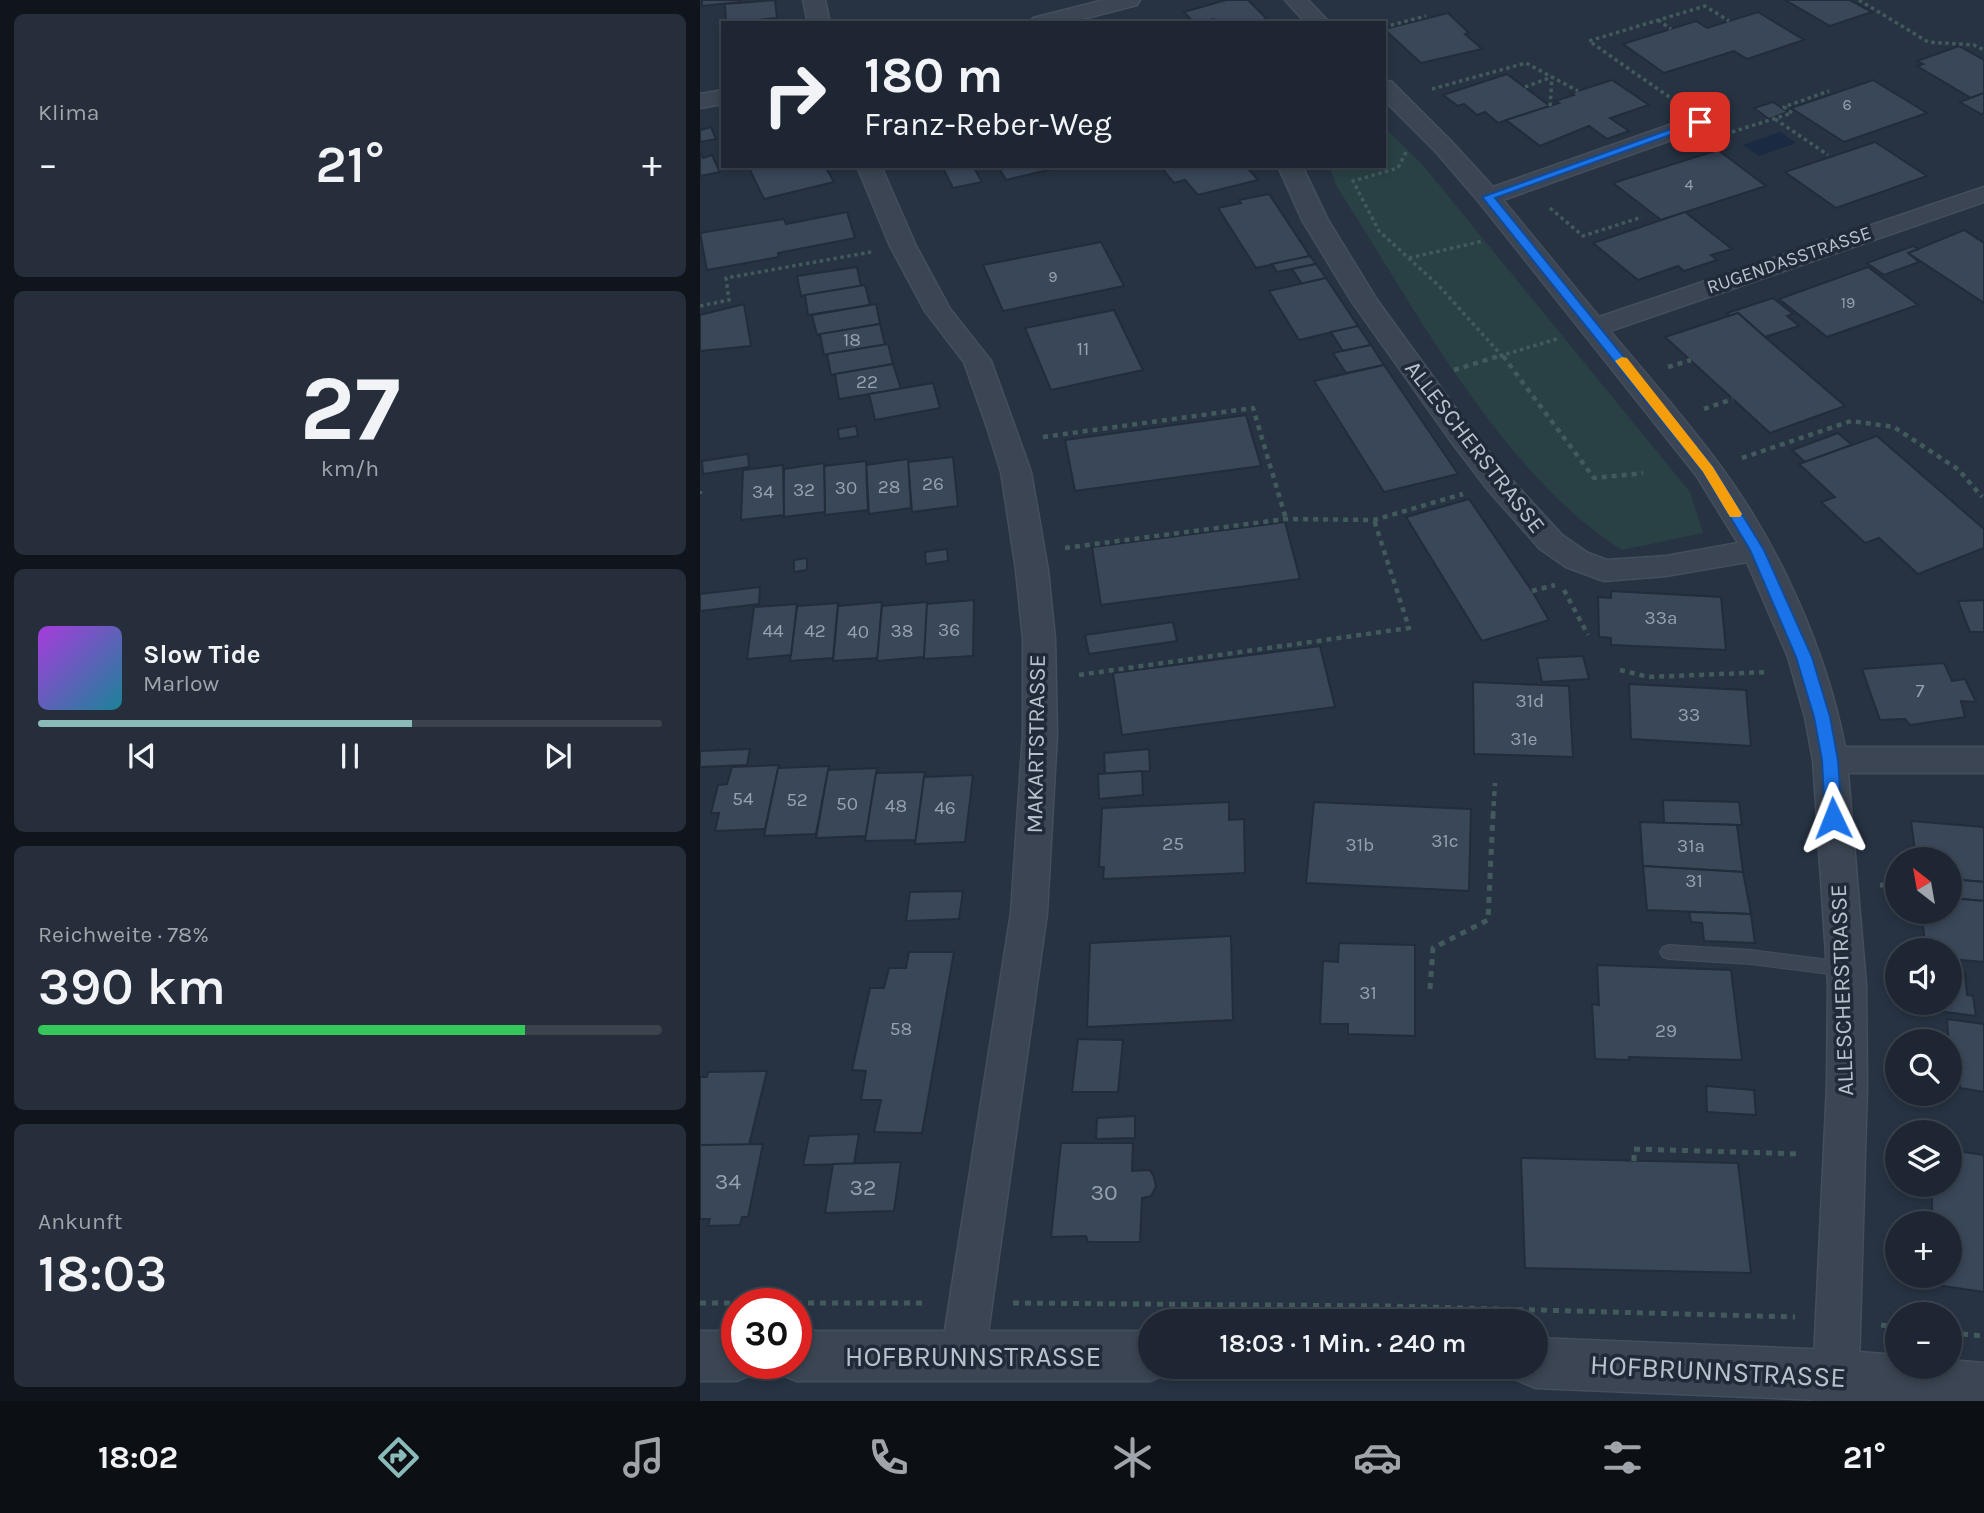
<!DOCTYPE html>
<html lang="de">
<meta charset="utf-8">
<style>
body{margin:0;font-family:Karla,sans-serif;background:#252e3a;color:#f1f3f6;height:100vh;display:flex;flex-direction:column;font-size:26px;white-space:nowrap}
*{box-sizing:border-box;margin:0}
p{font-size:23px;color:#a0a5ac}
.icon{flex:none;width:38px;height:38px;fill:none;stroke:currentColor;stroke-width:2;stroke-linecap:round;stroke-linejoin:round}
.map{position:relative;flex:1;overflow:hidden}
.details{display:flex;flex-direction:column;gap:14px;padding:14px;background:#10151c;width:700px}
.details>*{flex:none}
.top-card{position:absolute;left:21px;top:21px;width:665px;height:147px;border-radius:0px;box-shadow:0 4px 10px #0003,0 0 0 2px #3b434d;background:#1d2632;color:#f1f3f6;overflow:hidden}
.needle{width:46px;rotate:329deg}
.tools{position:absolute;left:1185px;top:847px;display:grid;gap:14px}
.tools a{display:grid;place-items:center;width:77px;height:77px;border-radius:50%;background:#1d2632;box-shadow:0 4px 10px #0003,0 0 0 2px #3b434d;font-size:35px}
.speed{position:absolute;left:21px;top:1288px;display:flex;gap:14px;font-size:35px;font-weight:700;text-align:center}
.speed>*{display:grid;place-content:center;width:91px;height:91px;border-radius:50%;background:#1d2632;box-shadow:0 4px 10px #0003,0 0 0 2px #3b434d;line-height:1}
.speed .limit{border:10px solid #d22;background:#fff;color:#111}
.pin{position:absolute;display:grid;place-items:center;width:60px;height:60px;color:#fff;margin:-30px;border-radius:14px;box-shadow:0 4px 10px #0006}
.me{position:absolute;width:77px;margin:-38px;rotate:358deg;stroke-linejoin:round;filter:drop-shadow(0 0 5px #0008)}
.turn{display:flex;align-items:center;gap:24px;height:147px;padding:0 28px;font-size:32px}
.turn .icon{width:91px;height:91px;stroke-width:2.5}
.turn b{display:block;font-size:49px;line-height:60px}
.big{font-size:52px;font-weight:600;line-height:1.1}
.details .widget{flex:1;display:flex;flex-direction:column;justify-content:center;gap:10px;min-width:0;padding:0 24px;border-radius:10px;background:#252e3a}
.details .dial{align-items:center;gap:0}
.dial b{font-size:91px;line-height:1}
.song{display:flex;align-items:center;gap:21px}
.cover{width:84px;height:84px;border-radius:10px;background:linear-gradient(135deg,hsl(280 70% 55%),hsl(190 70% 35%))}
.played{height:7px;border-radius:4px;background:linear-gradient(90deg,#8bbbb9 60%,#3b434d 60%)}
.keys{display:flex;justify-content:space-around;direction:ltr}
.heat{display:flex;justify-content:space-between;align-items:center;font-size:38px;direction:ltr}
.charge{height:10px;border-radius:5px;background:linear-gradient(90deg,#34c759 78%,#3b434d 0)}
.trip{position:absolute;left:438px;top:1309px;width:410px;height:70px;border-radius:35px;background:#1d2632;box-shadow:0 4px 10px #0003,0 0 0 2px #3b434d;font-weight:600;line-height:70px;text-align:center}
.tab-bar{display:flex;height:112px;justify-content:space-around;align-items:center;background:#0c0f14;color:#a0a5ac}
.tab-bar .icon{width:49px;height:49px}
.tab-bar .active{color:#8bbbb9}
.tab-bar b{font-size:32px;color:#f1f3f6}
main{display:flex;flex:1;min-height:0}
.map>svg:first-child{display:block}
</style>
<main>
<section class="details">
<div class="widget"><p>Klima</p>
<div class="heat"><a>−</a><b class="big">21°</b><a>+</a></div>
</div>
<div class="widget dial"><b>27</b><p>km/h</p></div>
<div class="widget">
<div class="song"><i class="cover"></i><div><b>Slow Tide</b><p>Marlow</p></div></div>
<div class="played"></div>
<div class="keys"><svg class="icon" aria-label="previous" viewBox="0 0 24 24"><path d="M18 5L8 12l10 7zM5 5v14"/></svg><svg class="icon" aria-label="pause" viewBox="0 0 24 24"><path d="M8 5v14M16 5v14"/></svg><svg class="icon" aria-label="next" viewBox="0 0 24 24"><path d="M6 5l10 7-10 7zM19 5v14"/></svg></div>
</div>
<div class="widget"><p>Reichweite · 78%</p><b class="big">390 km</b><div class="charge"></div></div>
<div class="widget"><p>Ankunft</p><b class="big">18:03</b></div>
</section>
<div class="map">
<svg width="1284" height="1401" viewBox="0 0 1284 1401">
<rect width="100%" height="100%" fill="#273343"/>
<path fill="#294144" d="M688,131L722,164L990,492L1003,533L922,550C802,475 713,305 637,187L629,166H684V132Z"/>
<path fill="#192a42" d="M1080,132L1096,143L1059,156L1043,145Z"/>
<g fill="#394759" stroke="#222c3a" stroke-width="2">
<path d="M2,0H40V2L2,6Z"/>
<path d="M75,0L77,18L26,23L25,4Z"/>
<path d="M526,0H548L567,19L551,23H518L514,19L494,23L484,12Z"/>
<path d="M1085,0H1150L1172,12L1130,26Z"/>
<path d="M1058,12L1104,40L1047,59L1034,51L964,73L923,44L996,21L1007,28Z"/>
<path d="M748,13L769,33L765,34L782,49L721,63L684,29Z"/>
<path d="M1259,46L1284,60V93L1271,98L1217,66L1223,64L1217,61Z"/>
<path d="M807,74L850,106L798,123L785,112L777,115L764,104L758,106L743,95Z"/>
<path d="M912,80L949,105L910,118L929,131L907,139L889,126L840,146L806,120L859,103L855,101L874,95L871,93Z"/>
<path d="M1173,80L1227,113L1144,142L1091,108Z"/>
<path d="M1284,93V113L1281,114L1260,102Z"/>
<path d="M1073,102L1088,112L1069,119L1054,108Z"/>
<path d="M11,127L16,139L0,142V130Z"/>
<path d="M1175,142L1227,176L1136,208L1085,172Z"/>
<path d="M1018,150L1066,186L961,220L913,183Z"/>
<path d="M0,151L3,158L12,155L20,172L0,176Z"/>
<path d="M48,166H125L134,182L64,199Z"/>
<path d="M242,166H273L282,182L253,188Z"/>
<path d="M298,166H365L306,180Z"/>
<path d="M460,166H546L558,180L498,195L485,180L474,183Z"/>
<path d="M569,194L610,256L556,268L518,208L541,203L539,200Z"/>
<path d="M147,212L155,238L78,253L79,257L7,270L0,233L84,219L86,224Z"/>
<path d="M985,212L1032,249L1011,255L1017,260L984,271L978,266L938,280L893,243Z"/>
<path d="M1264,230L1284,243V303L1208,253Z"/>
<path d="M401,242L424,286L303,311L283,265Z"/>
<path d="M1213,246L1218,249L1208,253L1219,262L1184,275L1167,263Z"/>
<path d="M610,256L616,264L577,272L572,264Z"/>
<path d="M616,264L626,278L602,284L592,269Z"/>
<path d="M157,267L161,286L101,296L97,276Z"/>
<path d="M1168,267L1218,305L1127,337L1079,299Z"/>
<path d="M626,278L658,326L599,340L569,291Z"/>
<path d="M165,285L170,305L108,315L105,295Z"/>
<path d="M1073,298L1093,314L1087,316L1099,326L1065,337L1038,313L1030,316L1027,313Z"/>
<path d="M44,304L51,346L0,351V315Z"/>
<path d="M176,304L180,324L117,335L112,315Z"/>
<path d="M414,310L443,370L351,390L325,328Z"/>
<path d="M1038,313L1065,337L1145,406L1070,433L965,337Z"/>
<path d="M180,324L185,345L124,355L120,334Z"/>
<path d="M658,326L671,345L643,351L631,332Z"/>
<path d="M188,344L193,364L131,375L127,354Z"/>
<path d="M671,345L684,365L646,373L633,353Z"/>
<path d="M193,364L201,389L139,399L135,374Z"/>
<path d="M684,365L737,443L758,474L684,492L614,381Z"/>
<path d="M233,383L240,408L175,420L169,394Z"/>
<path d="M546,415L561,466L375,491L365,440Z"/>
<path d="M156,426L158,436L139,439L138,429Z"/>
<path d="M1138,433L1152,445L1105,462L1092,450Z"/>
<path d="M1177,436L1284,529V548L1218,574L1179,538L1165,543L1121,502L1135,497L1099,464Z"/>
<path d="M48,454L49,467L3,474L2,461Z"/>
<path d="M253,457L258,506L212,512L208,462Z"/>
<path d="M208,459L211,508L169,514L166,465Z"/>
<path d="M166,461L168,510L125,515L124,466Z"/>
<path d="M124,463L125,512L83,517L84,469Z"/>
<path d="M83,465L84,515L41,520L43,470Z"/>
<path d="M769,499L832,591L849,620L782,641L706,517Z"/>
<path d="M585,522L600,579L401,605L392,547Z"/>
<path d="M247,549L248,561L226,564L225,552Z"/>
<path d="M107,558V570L94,572V560Z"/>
<path d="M60,587L59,604L0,611V594Z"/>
<path d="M911,591L1021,597L1026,650L911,645V638L899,637L898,597L911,598Z"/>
<path d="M274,600L273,656L223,659L226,604Z"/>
<path d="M1284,600V632H1270L1258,601Z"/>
<path d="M182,602L178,658L133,661L138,606Z"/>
<path d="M227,602L224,657L177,661L182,606Z"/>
<path d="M138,603L133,658L90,661L97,606Z"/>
<path d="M97,604L91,655L47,659L54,607Z"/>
<path d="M473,622L477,641L389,654L385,635Z"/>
<path d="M620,646L635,707L422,735L413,673Z"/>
<path d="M883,656L889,679L842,682L837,658Z"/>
<path d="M1244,663L1252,681L1265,679L1276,702L1261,701L1265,717L1210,725L1205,719L1180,720L1162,669Z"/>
<path d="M773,682L869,686L873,757L774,754Z"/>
<path d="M929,684L1046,690L1051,746L931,739Z"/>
<path d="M50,749L47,765L0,767V751Z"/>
<path d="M449,749L450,771L405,774L404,753Z"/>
<path d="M79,765L65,829L15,831L19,813H11L18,785L27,784L32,767Z"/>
<path d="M129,766L116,834L64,836L78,768Z"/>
<path d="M177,768L166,836L116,838L128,770Z"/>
<path d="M442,771L443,795L399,799L398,774Z"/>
<path d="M225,772L216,840L165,841L176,773Z"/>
<path d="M273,775L265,842L215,844L224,777Z"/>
<path d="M963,800L1039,802L1042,825L964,823Z"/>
<path d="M529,802V820L544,819L545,873L403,879L404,867H399L402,808Z"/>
<path d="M614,802L771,809L769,891L606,883Z"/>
<path d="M1211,821L1284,827V882L1250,879V859H1216Z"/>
<path d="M940,822L1037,825L1043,872L943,866Z"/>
<path d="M943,866L1043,872L1051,914L947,910Z"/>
<path d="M1250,879L1284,882V901L1250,898Z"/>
<path d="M263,891L259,919L206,921L210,892Z"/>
<path d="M1250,898L1284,901V962L1250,959V950H1226L1221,912H1250Z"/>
<path d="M989,912L1051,914L1055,943L1004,941L1002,923L991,922Z"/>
<path d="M531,936L533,1020L387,1027L390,943Z"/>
<path d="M639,943L715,945V1036L648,1034V1024H620L623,961L638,962Z"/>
<path d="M209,952H254L222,1133L174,1132L181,1100H161L166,1071L152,1070L170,988H184L189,968H206Z"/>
<path d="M897,965L1031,970L1042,1060L929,1057V1060L895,1059L892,1004L899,1005Z"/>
<path d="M1250,972L1265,973L1267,995L1273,996L1276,1016L1230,1010L1229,1003H1250Z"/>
<path d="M1247,1019L1284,1024V1092L1260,1088L1259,1079L1251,1078Z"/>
<path d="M378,1039L423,1040L418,1092H372Z"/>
<path d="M67,1071L49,1145H0V1077H7L8,1072Z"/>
<path d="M1006,1086L1054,1090L1056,1115L1007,1112Z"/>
<path d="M435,1116V1138L396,1139L397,1118Z"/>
<path d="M159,1134L154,1164L103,1165L109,1136Z"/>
<path d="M361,1143H433L432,1171L450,1170L454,1177L456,1187L451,1196L442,1198L440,1242H388L386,1236L351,1237Z"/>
<path d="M63,1144L48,1217H42L40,1225L8,1226L10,1219H0V1145Z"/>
<path d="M1250,1150L1284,1155V1292L1236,1285L1235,1276H1250V1223H1233L1231,1185H1250Z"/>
<path d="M821,1158L1038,1163L1051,1273L825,1268Z"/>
<path d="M201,1162L194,1211L125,1213L133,1164Z"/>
</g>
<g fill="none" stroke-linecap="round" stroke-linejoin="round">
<g stroke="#454e5c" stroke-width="2">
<path id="service" d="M969,945L1051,950L1146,962L1152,964L1155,969L1152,974L1146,976L1051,964L969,959L963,957L960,952L963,947Z"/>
</g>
<g stroke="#454e5c" stroke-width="3">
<g id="minor">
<path d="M103,0H125L130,23H108Z"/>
<path d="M404,0H440L437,5L367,23H330L333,18Z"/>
<path d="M585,0H608L630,23H606Z"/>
<path d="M684,80L692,82L752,142L793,187L992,117H1008L1012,122L1008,127L803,200L899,317L1284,187V202L910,331C946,374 984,417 1018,463C1078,543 1126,649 1145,747H1284V773H1148L1166,985L1167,1085L1158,1401H1112L1127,1085L1128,985L1113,760L1105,717L1088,657L1047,562L966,576L904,581L866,567L840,549L788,490L750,440L652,302L602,220L578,166H602L628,220L677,300L770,428L808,476L862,535L888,553L907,560L966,556L1038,543L996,475L779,202L736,152L684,100Z"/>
<path d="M23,90V104L0,108V94Z"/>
<path d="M157,166H181L216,246L250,309L291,361L316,430L331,472L348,570L355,639L357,734L347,913L285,1355L279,1370L263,1376L247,1370L241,1355L311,913L323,734V639L316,570L301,472L288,430L264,362L225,311L190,246Z"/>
</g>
</g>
<g stroke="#454e5c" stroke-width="3">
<g id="tertiary">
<path d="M0,1331H37V1363H60L55,1373L37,1381H0Z"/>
<path d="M96,1331H450V1367H471L468,1373L450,1381H96L78,1373L73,1363H96Z"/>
<path d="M835,1338L1134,1350L1197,1355V1367H1250V1360L1284,1363V1401H1146L835,1388L817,1380L811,1367H835Z"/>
</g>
</g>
<g stroke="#425a5c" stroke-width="3.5" stroke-dasharray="3.5 3.5" stroke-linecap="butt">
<path d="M1159,0L1228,42L1274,45L1284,50"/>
<path d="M958,20L971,29"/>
<path d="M684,27L726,16"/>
<path d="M825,87L852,77"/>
<path d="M732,89L826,63L878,91"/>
<path d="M975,101L889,41L1005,6L1029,21"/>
<path d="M850,106L852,77"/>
<path d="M1075,119L1128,155"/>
<path d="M1032,132L1092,113L1084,107L1129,91"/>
<path d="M706,152L698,168L653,181L679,231L739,286L804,358"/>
<path d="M850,208L883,236L942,217"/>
<path d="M709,258L783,241"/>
<path d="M0,306L29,300L26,278L171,252"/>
<path d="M793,358L860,338"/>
</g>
<g stroke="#425a5c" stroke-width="4.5" stroke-dasharray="5 5" stroke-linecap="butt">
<path d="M803,356L894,478L943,473"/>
<path d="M968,367L991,360"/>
<path d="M754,370L799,356"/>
<path d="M1004,409L1033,399"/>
<path d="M343,437L553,408L586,519"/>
<path d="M1042,458L1151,421L1194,427L1259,470L1282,497"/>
<path d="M0,491V494"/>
<path d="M365,548L586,519L674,520L763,494"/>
<path d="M864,590L888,635"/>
<path d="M832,591L855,585"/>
<path d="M920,670L949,677L1068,672"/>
<path d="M379,675L709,628L674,520"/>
<path d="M793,816L795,783"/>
</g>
<g stroke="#425a5c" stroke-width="5" stroke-dasharray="6 6" stroke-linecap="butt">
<path d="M1180,885L1197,886"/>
<path d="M730,989L733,948L788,920L793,814"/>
<path d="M934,1161V1149L1102,1154"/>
<path d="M0,1303H227"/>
<path d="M313,1303L689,1306L1095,1317"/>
<path d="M1181,1325L1197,1327"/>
<path d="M1250,1333L1284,1336"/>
</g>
<use href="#service" fill="#3b4553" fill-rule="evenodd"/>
<use href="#minor" fill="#3b4553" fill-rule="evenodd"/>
<use href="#tertiary" fill="#3b4553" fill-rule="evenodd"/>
</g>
<path fill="#1a73e8" stroke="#114b97" stroke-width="2" d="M996,120L1006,122L795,198L1013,467L1064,550L1112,657L1130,717L1138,760L1142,818L1139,823H1127L1125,818L1122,760L1114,717L1096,657L1050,550L1003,472L782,197Z"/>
<path fill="#f59e0b" d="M922,357L927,358L1013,467L1042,514L1040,517H1030L1003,472L915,361Z"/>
<g text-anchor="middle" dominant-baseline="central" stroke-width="7" stroke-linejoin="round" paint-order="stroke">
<g font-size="16" fill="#97a0ae">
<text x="1147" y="104">6</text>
<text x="989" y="184">4</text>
<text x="353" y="276">9</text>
<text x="1148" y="302">19</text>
</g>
<g font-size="19" fill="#b9c1cd" stroke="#202a38">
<text transform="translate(1089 260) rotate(-19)">RUGENDASSTRASSE</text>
</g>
<g font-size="19" fill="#97a0ae">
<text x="152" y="340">18</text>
<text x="383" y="349">11</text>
<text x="167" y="382">22</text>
<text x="233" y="484">26</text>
<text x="189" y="487">28</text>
<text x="146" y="488">30</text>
<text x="104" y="490">32</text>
<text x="63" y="492">34</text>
<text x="961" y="618">33a</text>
<text x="249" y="630">36</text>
<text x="73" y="631">44</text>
<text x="115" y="631">42</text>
<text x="202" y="631">38</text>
<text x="158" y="632">40</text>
<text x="1220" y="691">7</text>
<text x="830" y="701">31d</text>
<text x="989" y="715">33</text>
<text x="824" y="739">31e</text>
<text x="43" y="799">54</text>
<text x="97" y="800">52</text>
<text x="147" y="804">50</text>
<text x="196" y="806">48</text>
<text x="245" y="808">46</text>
<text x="745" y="841">31c</text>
<text x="473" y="844">25</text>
<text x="660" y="845">31b</text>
<text x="991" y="846">31a</text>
<text x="994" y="881">31</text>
<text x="668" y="993">31</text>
<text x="201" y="1029">58</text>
<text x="966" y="1031">29</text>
</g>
<g font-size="23" fill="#b9c1cd" stroke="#202a38">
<text transform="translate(775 447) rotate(52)">ALLESCHERSTRASSE</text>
<text transform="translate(336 744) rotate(-89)">MAKARTSTRASSE</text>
<text transform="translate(1142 990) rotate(-92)">ALLESCHERSTRASSE</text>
</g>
<g font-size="23" fill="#97a0ae">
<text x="28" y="1181">34</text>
<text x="163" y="1187">32</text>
<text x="404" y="1192">30</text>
</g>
<g font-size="28" fill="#b9c1cd" stroke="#202a38">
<text x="273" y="1356">HOFBRUNNSTRASSE</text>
<text transform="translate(1018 1371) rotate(3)">HOFBRUNNSTRASSE</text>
</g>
</g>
</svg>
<div class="tools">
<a><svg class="needle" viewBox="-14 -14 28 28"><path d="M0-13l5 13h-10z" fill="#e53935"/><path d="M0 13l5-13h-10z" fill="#a0a5ac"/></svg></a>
<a><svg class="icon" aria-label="sound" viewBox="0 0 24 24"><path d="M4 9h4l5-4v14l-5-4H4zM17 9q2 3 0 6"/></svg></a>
<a><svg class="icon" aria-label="search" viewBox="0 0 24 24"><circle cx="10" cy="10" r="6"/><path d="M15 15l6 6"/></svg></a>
<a><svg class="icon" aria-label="layers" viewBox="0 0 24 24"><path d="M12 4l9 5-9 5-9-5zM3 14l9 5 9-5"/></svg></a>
<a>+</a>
<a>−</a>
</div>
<div class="speed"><div class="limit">30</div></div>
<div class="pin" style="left:1000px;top:122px;background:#d93025"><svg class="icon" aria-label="arrive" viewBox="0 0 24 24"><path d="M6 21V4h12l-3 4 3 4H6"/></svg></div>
<svg class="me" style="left:1133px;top:818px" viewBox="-20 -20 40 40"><path d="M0-17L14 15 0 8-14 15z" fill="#1a73e8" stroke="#fff" stroke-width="4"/></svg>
<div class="trip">18:03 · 1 Min. · 240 m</div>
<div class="top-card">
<div class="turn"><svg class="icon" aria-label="right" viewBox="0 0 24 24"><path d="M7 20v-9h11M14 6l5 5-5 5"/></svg><div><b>180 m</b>Franz-Reber-Weg</div></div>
</div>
</div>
</main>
<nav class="tab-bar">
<b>18:02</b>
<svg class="icon active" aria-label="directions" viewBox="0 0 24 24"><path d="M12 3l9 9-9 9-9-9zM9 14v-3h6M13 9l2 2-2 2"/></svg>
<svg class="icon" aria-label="music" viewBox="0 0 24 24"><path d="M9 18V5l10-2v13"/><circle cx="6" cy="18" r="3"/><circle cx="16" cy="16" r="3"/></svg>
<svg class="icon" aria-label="phone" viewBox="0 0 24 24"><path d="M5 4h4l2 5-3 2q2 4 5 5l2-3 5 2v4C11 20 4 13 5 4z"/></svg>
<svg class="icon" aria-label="climate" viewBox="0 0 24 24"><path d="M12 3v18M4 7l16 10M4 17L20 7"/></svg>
<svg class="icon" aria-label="car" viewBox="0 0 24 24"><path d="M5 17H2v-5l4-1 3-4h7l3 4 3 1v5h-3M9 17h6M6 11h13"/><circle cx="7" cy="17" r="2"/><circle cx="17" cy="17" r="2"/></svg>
<svg class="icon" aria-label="filters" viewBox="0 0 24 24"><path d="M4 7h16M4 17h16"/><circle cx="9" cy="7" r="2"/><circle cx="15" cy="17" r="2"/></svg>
<b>21°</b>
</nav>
